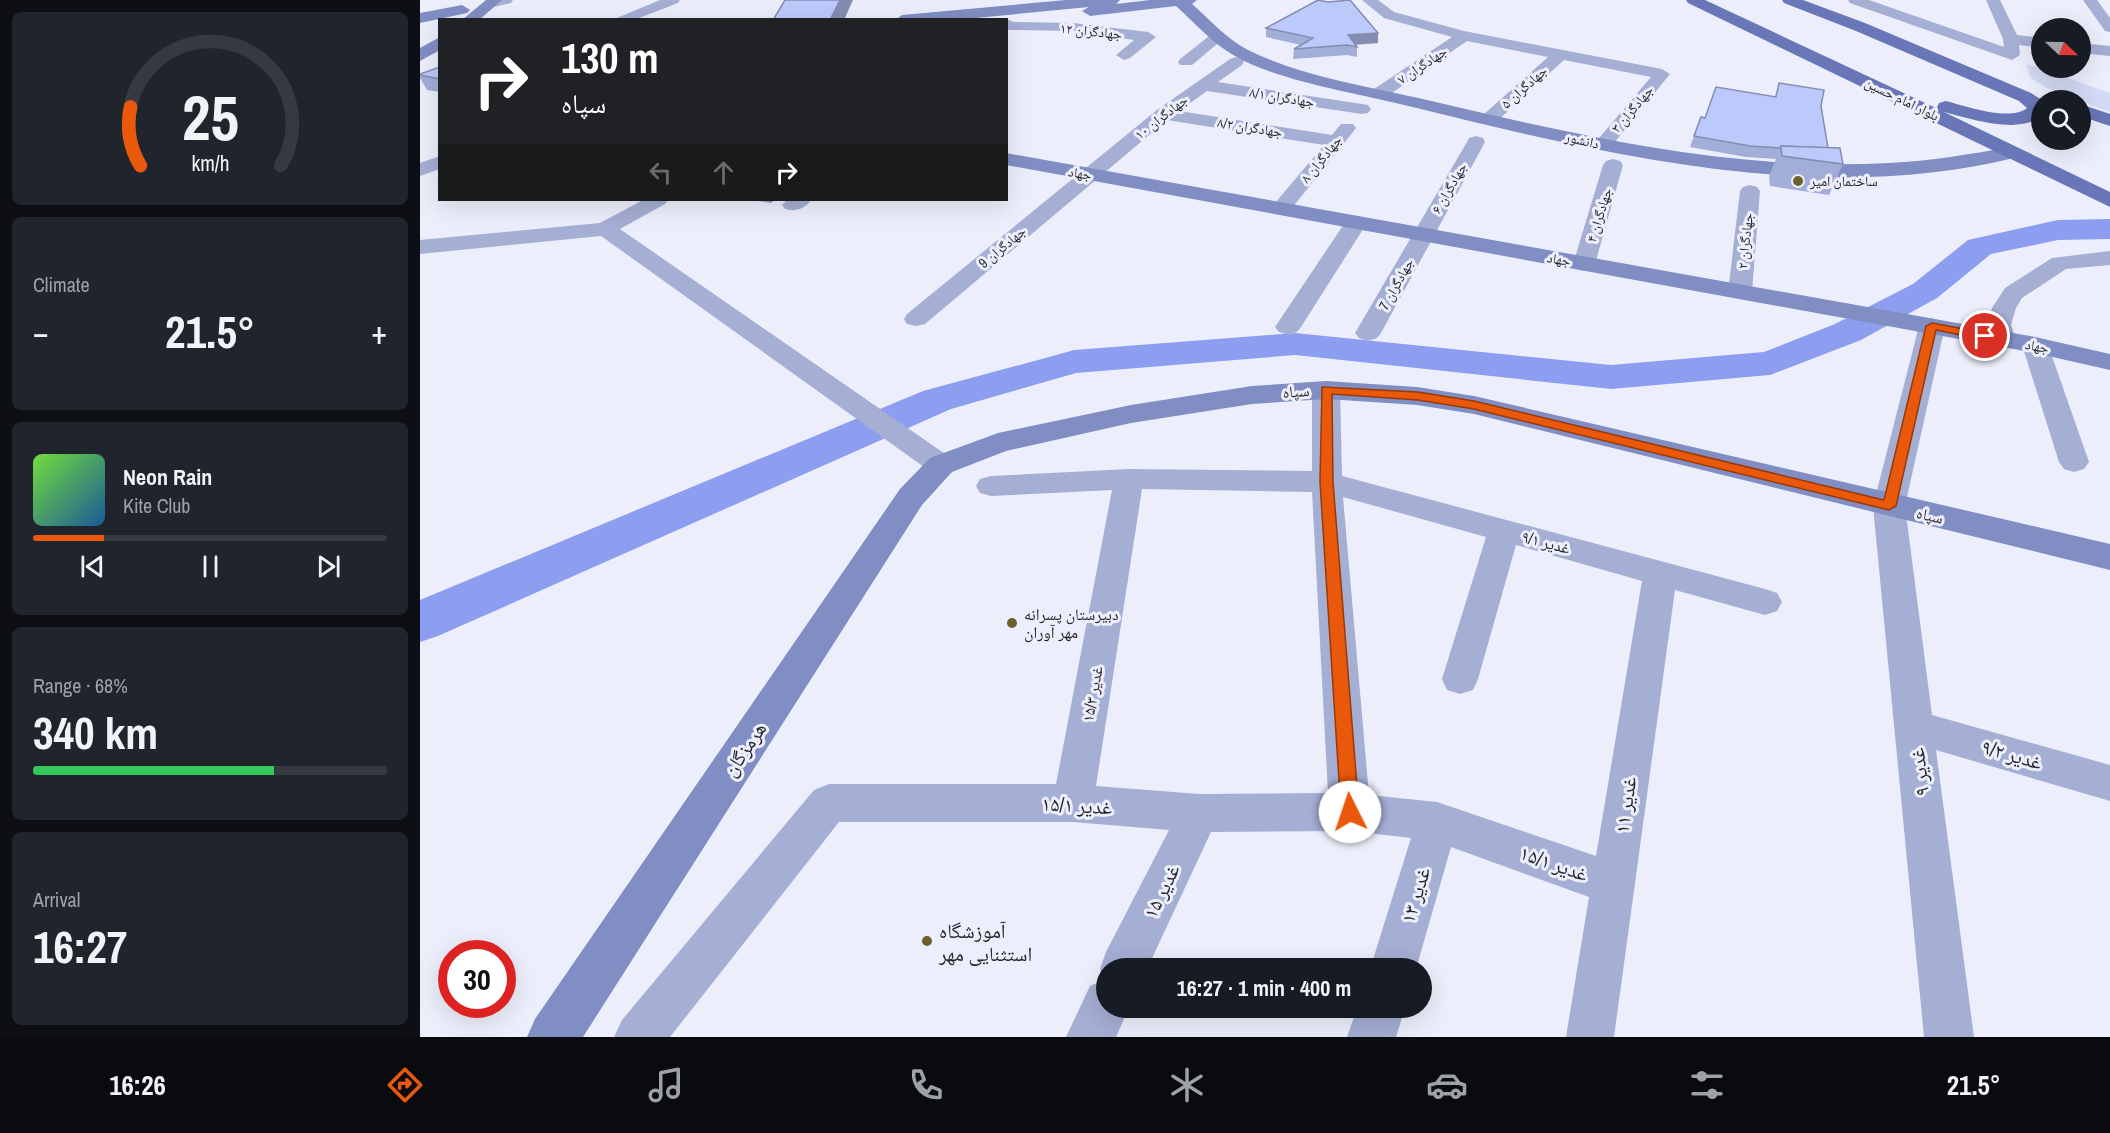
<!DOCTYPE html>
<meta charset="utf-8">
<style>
body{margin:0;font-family:"Archivo Narrow","Noto Naskh Arabic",sans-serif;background:#20242c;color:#f1f3f6;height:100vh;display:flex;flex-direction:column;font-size:22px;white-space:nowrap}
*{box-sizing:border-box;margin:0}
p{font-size:20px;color:#9ea1a6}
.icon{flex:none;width:33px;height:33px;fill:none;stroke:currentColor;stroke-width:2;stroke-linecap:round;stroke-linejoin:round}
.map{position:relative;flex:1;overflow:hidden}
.details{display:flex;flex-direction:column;gap:12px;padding:12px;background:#0d0f14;width:420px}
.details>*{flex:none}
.banner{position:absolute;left:18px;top:18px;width:570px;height:183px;border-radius:0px;box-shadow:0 6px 24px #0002;background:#202124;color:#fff;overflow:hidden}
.needle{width:39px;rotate:112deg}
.tools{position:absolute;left:1611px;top:18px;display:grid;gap:12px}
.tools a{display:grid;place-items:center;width:60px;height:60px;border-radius:50%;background:#171b24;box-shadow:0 6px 24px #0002;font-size:30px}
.speed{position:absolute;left:18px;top:940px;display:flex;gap:12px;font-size:30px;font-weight:700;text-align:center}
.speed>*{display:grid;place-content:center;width:78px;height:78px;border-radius:50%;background:#171b24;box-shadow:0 6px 24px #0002;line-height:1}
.speed .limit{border:9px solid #d22;background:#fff;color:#111}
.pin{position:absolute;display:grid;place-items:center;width:51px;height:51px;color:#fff;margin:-26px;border:3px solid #fff;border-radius:50%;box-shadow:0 2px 6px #0007}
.me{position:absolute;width:66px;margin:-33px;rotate:356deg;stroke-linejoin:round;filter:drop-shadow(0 0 4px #0008)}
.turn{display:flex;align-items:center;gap:21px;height:126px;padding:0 24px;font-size:27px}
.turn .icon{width:78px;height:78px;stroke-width:2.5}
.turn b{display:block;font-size:42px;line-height:51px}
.lanes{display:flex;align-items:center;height:57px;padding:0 24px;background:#0003;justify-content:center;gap:30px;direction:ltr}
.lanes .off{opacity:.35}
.big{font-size:45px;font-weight:700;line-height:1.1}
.details .tile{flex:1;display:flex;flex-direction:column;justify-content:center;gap:9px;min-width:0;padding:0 21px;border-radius:9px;background:#20242c}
.details .dial{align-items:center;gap:0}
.dial svg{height:156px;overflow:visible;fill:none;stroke:#363941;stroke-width:7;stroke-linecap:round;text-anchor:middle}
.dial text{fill:#f1f3f6;stroke:none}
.song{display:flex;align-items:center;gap:18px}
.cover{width:72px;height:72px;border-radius:9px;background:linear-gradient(135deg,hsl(100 70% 55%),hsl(210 70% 35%))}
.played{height:6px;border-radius:3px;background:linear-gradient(90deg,#ea580c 20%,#363941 20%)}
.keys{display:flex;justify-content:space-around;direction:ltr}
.heat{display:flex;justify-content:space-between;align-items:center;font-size:33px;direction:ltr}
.charge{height:9px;border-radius:4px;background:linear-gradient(90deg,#34c759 68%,#363941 0)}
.trip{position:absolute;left:676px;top:958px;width:336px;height:60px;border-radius:30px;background:#171b24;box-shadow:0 6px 24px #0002;font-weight:700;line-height:60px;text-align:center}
.tabs{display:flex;height:96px;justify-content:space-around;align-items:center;background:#090b0e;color:#9ea1a6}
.tabs .icon{width:42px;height:42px}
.tabs .selected{color:#ea580c}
.tabs b{font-size:27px;color:#f1f3f6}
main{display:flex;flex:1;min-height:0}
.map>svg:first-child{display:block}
</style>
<main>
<section class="details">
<div class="tile dial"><svg viewBox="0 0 100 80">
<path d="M14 69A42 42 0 1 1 86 69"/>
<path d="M14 69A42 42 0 0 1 9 39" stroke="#ea580c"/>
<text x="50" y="56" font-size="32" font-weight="700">25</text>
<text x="50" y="72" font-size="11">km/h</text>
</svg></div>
<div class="tile"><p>Climate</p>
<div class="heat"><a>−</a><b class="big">21.5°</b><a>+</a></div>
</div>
<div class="tile">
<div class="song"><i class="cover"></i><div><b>Neon Rain</b><p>Kite Club</p></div></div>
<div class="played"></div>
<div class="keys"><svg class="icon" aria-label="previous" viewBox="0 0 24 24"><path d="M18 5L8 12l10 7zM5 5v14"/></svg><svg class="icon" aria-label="pause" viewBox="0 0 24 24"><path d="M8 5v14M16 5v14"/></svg><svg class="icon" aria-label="next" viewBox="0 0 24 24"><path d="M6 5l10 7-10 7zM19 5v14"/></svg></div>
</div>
<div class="tile"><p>Range · 68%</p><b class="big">340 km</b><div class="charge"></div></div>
<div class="tile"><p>Arrival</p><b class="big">16:27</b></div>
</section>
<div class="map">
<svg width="1690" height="1037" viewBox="0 0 1690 1037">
<rect width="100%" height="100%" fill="#eceffb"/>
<path fill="#d3daf4" d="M1606,65L1615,66L1690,93V112L1627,88L1611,78Z"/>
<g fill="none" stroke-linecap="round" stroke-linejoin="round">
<path fill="#8d9ef0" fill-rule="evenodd" d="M1690,219V239L1638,240L1571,254L1517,298L1441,340L1350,375L1191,389L875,355L656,373L531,409L18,636L0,642V600L503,391L640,354L654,350L875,333L1191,365L1344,352L1415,324L1493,284L1548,240L1638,220Z"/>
<g fill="#a5aed3" fill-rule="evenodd">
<path d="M68,0H93L91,3L69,8L62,4Z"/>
<path d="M240,0H260L258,3L214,20H192Z"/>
<path d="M942,0H958L974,12L1044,31L1242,69L1250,74L1190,148H1176L1174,144L1231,77L1144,60L1075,123H1063L1060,119L1063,115L1128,57L1047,41L966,97H954L951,93L954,89L1032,37L964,18Z"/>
<path d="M1428,0H1449L1584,47L1583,39L1566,0H1580L1597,35L1622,38V48L1599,45L1600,55L1592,60L1430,3Z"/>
<path d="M1663,0H1677L1690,18V32L1685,31Z"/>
<path d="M586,19L594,22L653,23L728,32L736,37L710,58L704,60L696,55L714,40L653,31L590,30H586V20H582Z"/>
<path d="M798,31L806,36L803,39L772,65H760L758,62L760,59L793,33Z"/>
<path d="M1660,43L1690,46V56L1660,53Z"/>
<path d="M816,57L822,59L824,62L822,65L798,82L942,104L948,105L951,109L948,113L942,114L787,91L759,111L912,135L921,124H933L936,128L933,132L868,213L861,215L854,213L850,209L904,145L747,120L505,324L496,326L487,324L484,319L487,314L737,110L810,59Z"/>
<path d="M1056,136L1063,138L1065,142L961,333L957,338L948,341L939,338L935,333L1047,142L1049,138Z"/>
<path d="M20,156V169L0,176V163Z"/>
<path d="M1193,159L1200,161L1203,165L1175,264L1172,269L1164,271L1156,269L1153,264L1183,165L1186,161Z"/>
<path d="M1330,185L1337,187L1340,191L1332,292L1328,297L1320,299L1312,297L1308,292L1320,191L1323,187Z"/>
<path d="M223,200H248L245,204L200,229L531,458L536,465L531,472L521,475L511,472L181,236L0,254V240L180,223Z"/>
<path d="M367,200H391C385,209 375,212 365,209L362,205Z"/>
<path d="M936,217L944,218L947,223L881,327L877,332L868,335L859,332L855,327L928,218Z"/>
<path d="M1690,251V265L1646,269L1602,298L1596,308L1591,325L1596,340L1592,345L1583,348L1574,345L1567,325L1572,308L1585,288L1632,258Z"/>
<path d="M1512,318L1521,321L1525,326L1485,506L1512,715L1690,765V801L1516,750L1554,1037H1504L1453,506L1499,326L1503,321Z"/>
<path d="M1615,337L1624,340L1628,345L1669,462L1664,469L1654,472L1644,469L1639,462L1602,345L1606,340Z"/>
<path d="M906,382L916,384L920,390L922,476L1345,589L1357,593L1362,602L1357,611L1345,615L1255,590L1194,1037H1146L1169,897L1031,847L996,969H950L991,838L930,831L791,832L727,969H687V1008H709L696,1037H646L670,986L684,980L680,969L686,952L749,830L653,822H419L250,1037H194L202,1020L394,790L409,784H636L692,490L571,496L560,493L556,486L560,479L571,476L709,469L892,471V390L896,384ZM722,489L892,492L908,793L779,794L676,786ZM923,497L1066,537L1022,679L1027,690L1040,694L1053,690L1058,679L1096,545L1222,581L1176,856L1017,802L949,795Z"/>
<path d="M937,1008H985L976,1037H927Z"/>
</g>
<g fill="#818ec4" fill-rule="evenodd">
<path d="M66,0H82L59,20H42Z"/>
<path d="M646,0H700L696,4L730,0H777L772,4C789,19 808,40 828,50C883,77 948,86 1007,100C1157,135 1314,172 1469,163C1510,161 1551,154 1591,147L1598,149L1601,153L1598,157C1396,208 1181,153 984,105C935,93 858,81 815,56C793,44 774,22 756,6L670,16L662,11L669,7L535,20H475L482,15Z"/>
<path d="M42,5L50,10L47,13L0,23V13Z"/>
<path d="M20,37V50L0,61V48Z"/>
<path d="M586,153L1615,337L1690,354V370L1615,353L586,165Z"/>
<path d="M906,381L997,387L1054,396L1690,544V570L1054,414L997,405L906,399L832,404L711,423L586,451L532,472L502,505L163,1037H107L115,1019L480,489L510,458L578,433L711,405L832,386Z"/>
</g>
<g fill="#6976b8" fill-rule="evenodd">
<path d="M1266,0H1285L1518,109L1517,107L1519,103L1526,101C1545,106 1591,122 1607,108L1599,101L1436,31L1364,3L1362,0H1383L1445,23L1611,93L1622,100V115C1601,136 1548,118 1524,112L1690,192V207L1268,3Z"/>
<path d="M1660,104L1690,114V126L1660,116Z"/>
</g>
</g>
<g fill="#a2add8">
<path d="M846,28L958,33V43L935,45L937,47V57L927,55L873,59L874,49L881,45L846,37Z"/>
<path d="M20,67V92L7,90L0,78V74Z"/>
<path d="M1359,83L1401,106L1408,148L1423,164L1409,195L1350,186L1349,176L1356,159L1326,157L1270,147L1274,136L1285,118L1355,97Z"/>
<path d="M331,200H355L350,203Z"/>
</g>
<g fill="#848db0">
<path d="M420,0H433L424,20H410Z"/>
<path d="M958,33V43L927,45L928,35Z"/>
<path d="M349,200H355L350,203Z"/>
</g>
<g fill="#bcc9fb" stroke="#848db0" stroke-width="1.5">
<path d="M365,0H420L410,20H353Z"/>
<path d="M898,0L908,2L930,0L958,33L928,35L937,47L927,45L874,49L893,38L846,28Z"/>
<path d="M20,67V79L0,75V74Z"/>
<path d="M1359,83L1404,90L1401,106L1408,148L1361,146L1360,148L1330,146L1274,136L1281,117L1285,118L1296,87L1356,97Z"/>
<path d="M1361,146L1420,148L1423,164L1362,156Z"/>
</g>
<path fill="#ea580c" stroke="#983908" stroke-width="1.5" d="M1512,323L1565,333L1571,336L1565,340L1516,330L1476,506L1469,510L1054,409L998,400L912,394L913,482L939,812L936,818L930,820L924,818L921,812L900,482L902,387L998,392L1054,401L1464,500L1506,326Z"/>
<g fill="#6e602d" stroke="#eceffb" stroke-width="2">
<circle cx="1378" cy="181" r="6"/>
<circle cx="592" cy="623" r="6"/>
<circle cx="507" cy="941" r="6"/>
</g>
<g text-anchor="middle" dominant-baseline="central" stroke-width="6" stroke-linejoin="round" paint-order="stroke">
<g font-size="14" fill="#25262b" stroke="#eceffb">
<text transform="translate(671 31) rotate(6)">جهادگران ۱۲</text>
<text transform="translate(1002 65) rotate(-34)">جهادگران ۷</text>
<text transform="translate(1104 87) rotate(-42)">جهادگران ۵</text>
<text transform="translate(862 97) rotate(9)">جهادگران ۸/۱</text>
<text transform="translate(1482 99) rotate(26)">بلوار امام حسین</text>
<text transform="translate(1212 109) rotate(-50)">جهادگران ۳</text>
<text transform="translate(741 117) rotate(-38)">جهادگران ۱۰</text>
<text transform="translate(830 127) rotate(9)">جهادگران ۸/۲</text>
<text transform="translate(1162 140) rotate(13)">دانشور</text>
<text transform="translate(901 159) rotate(-51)">جهادگران ۸</text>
<text transform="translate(660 173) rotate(10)">جهاد</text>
<text transform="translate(1029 188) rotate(-60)">جهادگران ۶</text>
<text transform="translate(1179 215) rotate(-73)">جهادگران ۴</text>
<text transform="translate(1325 241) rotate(-84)">جهادگران ۲</text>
<text transform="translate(582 247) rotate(-40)">جهادگران 9</text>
<text transform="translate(1139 259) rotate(10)">جهاد</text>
<text transform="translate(976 284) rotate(-61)">جهادگران 7</text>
<text transform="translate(1617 346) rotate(11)">جهاد</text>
</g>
<g font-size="14" fill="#25262b" stroke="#eceffb" text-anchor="start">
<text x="1390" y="181">ساختمان امیر</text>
</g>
<g font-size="16" fill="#25262b" stroke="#eceffb">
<text transform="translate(876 391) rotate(-4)">سپاه</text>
<text transform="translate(1510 515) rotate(13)">سپاه</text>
<text transform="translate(1126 542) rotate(15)">غدیر ۹/۱</text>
<text transform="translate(672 694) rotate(-80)">غدیر ۱۵/۳</text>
</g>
<g font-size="16" fill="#25262b" stroke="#eceffb" text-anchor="start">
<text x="604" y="614">دبیرستان پسرانه<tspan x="604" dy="18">مهر آوران</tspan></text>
</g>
<g font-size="20" fill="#25262b" stroke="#eceffb">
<text transform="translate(324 749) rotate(-56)">هرمزگان</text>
<text transform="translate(1592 754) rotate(16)">غدیر ۹/۲</text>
<text transform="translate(1499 772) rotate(-97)">غدیر ۹</text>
<text transform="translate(657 805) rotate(3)">غدیر ۱۵/۱</text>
<text transform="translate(1205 805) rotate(-82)">غدیر ۱۱</text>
<text transform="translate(1134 863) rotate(19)">غدیر ۱۵/۱</text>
<text transform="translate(741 891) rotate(-64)">غدیر ۱۵</text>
<text transform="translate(995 895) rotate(-73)">غدیر ۱۳</text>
</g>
<g font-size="20" fill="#25262b" stroke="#eceffb" text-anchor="start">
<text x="519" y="930">آموزشگاه<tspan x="519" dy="23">استثنایی مهر</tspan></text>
</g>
</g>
</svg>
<div class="tools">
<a><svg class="needle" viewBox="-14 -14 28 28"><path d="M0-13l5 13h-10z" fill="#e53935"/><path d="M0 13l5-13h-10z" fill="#9ea1a6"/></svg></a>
<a><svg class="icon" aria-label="search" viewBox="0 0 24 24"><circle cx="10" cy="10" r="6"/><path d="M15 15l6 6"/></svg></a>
</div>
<div class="speed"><div class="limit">30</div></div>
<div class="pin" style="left:1565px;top:336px;background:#d93025"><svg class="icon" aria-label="arrive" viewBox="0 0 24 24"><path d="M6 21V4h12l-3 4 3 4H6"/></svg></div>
<svg class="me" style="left:930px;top:812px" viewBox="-20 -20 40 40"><circle r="19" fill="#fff"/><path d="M0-13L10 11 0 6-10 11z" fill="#ea580c"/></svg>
<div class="trip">16:27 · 1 min · 400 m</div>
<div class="banner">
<div class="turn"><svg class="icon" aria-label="right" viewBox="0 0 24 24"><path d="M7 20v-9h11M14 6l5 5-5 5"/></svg><div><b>130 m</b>سپاه</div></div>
<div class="lanes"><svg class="icon off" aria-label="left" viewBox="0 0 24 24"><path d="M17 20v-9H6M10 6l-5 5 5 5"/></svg><svg class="icon off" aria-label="ahead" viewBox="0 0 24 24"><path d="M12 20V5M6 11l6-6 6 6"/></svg><svg class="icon" aria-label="right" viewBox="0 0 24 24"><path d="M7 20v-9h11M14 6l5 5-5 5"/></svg></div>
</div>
</div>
</main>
<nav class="tabs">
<b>16:26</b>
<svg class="icon selected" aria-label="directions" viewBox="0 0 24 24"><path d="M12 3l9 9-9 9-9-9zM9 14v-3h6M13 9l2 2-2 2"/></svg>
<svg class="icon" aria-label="music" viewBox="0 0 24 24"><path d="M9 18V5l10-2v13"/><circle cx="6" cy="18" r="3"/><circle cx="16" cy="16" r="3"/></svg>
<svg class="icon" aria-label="phone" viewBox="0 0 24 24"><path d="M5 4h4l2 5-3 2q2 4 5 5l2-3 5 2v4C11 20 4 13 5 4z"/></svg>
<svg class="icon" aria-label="climate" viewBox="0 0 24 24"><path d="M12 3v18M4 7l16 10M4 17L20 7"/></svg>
<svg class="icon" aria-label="car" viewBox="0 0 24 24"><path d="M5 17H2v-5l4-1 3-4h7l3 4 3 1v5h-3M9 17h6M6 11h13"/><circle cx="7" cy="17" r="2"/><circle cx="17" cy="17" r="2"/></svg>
<svg class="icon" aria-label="filters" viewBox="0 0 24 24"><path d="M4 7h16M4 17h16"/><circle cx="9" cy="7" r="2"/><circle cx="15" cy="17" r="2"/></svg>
<b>21.5°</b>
</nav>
